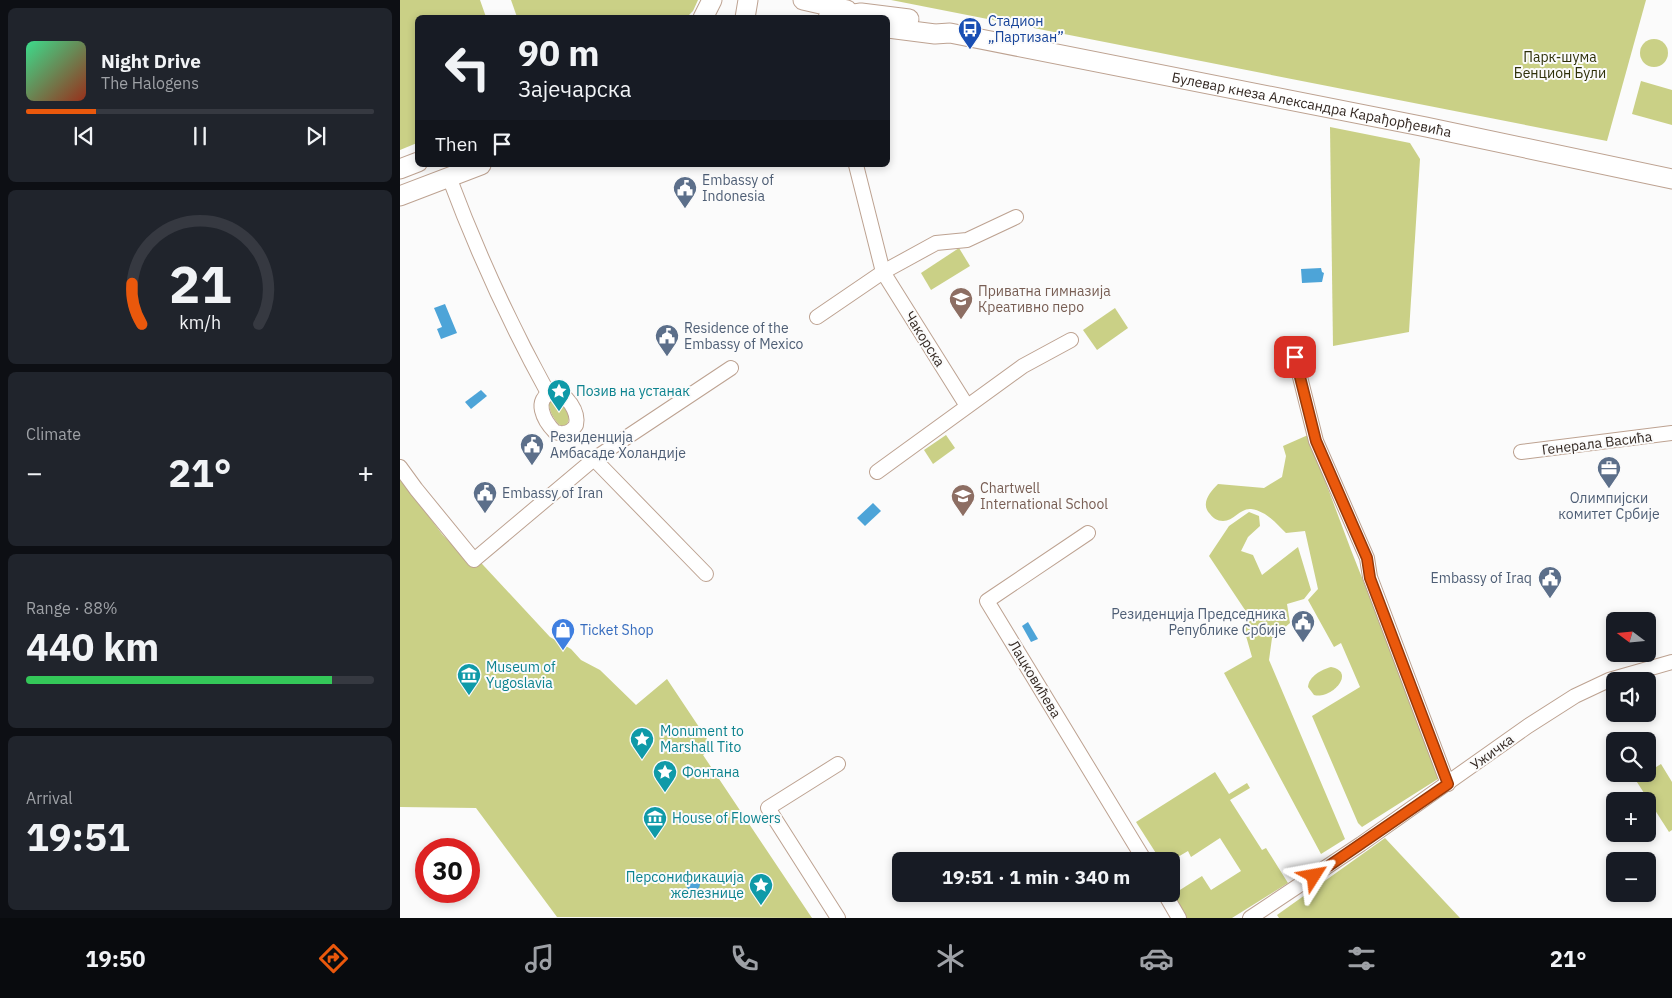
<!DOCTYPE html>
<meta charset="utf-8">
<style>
body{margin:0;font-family:"IBM Plex Sans",sans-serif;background:#20242c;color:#f1f3f6;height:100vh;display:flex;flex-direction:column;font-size:19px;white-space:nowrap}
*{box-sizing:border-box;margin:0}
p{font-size:16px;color:#9ea1a6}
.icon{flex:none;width:28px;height:28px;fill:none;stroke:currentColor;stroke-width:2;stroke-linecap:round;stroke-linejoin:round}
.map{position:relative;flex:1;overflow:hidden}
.sheet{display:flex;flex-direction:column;gap:8px;padding:8px;background:#0d0f14;width:400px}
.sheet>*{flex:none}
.hud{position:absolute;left:15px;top:15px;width:475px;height:152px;border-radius:8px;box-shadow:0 2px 8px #0003;background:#171b24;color:#f1f3f6;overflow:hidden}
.needle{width:32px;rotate:286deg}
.buttons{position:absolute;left:1206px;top:612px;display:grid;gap:10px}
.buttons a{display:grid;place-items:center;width:50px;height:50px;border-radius:8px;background:#171b24;box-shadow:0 2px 8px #0003;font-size:25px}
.speed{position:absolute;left:15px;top:838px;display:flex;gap:10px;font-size:25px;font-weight:700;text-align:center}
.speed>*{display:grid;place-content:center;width:65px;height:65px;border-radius:50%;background:#171b24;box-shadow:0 2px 8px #0003;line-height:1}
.speed .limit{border:8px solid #d22;background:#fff;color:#111}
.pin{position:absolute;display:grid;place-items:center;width:42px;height:42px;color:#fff;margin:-21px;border-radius:10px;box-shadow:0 2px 8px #0006}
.me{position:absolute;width:55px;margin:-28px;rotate:56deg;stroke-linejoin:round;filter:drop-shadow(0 0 4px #0008)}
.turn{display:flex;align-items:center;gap:18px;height:105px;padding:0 20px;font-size:22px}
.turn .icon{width:65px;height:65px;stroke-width:2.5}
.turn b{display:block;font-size:35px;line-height:42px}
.then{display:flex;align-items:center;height:48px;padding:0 20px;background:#0003;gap:10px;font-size:19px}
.big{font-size:38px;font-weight:800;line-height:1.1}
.sheet .card{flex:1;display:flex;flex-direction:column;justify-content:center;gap:8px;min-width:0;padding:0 18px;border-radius:8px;background:#20242c}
.sheet .dial{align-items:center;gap:0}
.dial svg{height:130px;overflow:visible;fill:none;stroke:#363941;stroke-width:7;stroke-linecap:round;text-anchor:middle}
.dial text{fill:#f1f3f6;stroke:none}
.song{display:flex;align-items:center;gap:15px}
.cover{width:60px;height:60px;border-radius:8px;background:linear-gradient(135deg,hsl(150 70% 55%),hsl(10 70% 35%))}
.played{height:5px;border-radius:2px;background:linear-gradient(90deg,#ea580c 20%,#363941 20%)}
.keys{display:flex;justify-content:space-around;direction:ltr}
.heat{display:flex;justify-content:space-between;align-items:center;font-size:28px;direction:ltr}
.charge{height:8px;border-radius:4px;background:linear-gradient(90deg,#34c759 88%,#363941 0)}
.trip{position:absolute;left:492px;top:852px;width:288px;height:50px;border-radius:8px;background:#171b24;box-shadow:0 2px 8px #0003;font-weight:800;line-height:50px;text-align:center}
.tabs{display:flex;height:80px;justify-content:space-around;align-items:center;background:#090b0e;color:#9ea1a6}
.tabs .icon{width:35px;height:35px}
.tabs .on{color:#ea580c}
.tabs b{font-size:22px;color:#f1f3f6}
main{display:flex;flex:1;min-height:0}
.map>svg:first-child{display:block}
</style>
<main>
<section class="sheet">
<div class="card">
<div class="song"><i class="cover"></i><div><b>Night Drive</b><p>The Halogens</p></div></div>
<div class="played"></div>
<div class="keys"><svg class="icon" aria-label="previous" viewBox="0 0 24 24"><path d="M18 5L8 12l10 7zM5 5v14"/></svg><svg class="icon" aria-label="pause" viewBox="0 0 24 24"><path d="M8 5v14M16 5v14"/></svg><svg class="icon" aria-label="next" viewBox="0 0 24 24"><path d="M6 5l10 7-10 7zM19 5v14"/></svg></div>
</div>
<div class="card dial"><svg viewBox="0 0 100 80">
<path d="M14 69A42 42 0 1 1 86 69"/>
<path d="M14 69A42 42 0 0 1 8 44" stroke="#ea580c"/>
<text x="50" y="56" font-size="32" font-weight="700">21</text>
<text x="50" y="72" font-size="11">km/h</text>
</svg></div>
<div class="card"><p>Climate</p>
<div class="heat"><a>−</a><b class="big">21°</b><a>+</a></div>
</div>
<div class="card"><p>Range · 88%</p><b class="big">440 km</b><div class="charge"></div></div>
<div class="card"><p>Arrival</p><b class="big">19:51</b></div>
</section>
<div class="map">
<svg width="1272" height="918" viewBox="0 0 1272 918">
<rect width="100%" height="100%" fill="#fbfbfb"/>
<g fill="#cad086">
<path d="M0,0H80L86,17L18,18L17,143L0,150Z"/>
<path d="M111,0H298L293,11L286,18L117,17Z"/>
<path d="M491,0H1246L1207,141Z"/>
<circle cx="1254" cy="53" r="14"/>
<path d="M1241,81L1272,90V125L1232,114Z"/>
<path d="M930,127L1010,143L1020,159L1009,332L933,346Z"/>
<path d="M559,248L570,266L531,290L521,273Z"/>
<path d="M715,308L728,328L697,350L683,330Z"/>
<path d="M154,398C163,403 174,417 166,425L161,426C155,422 148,410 149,402Z"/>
<path d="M546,435L555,448L533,464L524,450Z"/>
<path d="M908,435L951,550L1041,777L962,827L958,823L912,716L960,687L941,643L934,647L908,600L918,589L905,531L886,533C876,523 866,511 851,509C840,508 834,521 823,521C817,521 813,518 810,514C800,504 810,492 818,484L864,488L882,477L886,456L883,446Z"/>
<path d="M0,478L42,534L64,557L71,552L150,637L171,649L181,660L200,670L236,705L267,679L313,748L303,755L412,918L157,917L76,808L0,807Z"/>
<path d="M849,512L859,516L860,526L848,537L841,551L853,555L862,575L898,547L911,590L904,599L887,604L890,623L872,638L869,660L945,839L921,854L824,673L852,657L846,636L845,610L809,556L829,526Z"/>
<path d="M931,667C957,672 931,700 914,695L908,687C909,676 921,670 931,667Z"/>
<path d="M1261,764L1272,782V830L1269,832L1235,779L1244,774H1248V772Z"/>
<path d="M815,772L829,794L847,783L850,788L830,800L862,850L866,848L888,883L832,918H787L772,895L802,876L811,890L841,871L820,838L791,857L788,851L771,861H761L736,822Z"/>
<path d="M985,838L1060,918H879L877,915Z"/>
</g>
<g fill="#4da4d8">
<path d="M921,268L922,272L924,273L922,282L902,283L901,269Z"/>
<path d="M45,304L57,333L41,339L37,329L42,327L34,308Z"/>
<path d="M81,390L87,396L71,409L65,402Z"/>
<path d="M473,503L481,511L465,526L457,518Z"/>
<path d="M628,622L638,639L631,642L622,626Z"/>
<circle cx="293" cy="884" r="7"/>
</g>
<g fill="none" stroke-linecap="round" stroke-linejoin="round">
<g stroke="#bda291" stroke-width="16">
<g id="street">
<path d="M456,165L483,272L567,406"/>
<path d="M49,177C77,252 110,324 148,393"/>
<path d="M417,317L483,272L536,243L567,240L616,217"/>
<path d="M895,357L916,441L967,558L970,577L1048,784"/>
<path d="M153,392C167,393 179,412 176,425C171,433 164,435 155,432C144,421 132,399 153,392Z"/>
<path d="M1121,452L1272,433"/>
<path d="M194,459L306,574"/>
<path d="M0,467L16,489L74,560L194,459L331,368"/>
<path d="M477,472L623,366L671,340"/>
<path d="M688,533L587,601L745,861"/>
<path d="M438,764L368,808L438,918"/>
<path d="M765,894L779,918"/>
<path d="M850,918L961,844L1128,726L1175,696L1209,680L1272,662"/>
</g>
</g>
<g stroke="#bda291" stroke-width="21">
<g id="secondary">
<path d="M403,0L447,10"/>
<path d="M303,18L312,0"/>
<path d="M345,18L348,0"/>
<path d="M428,18L461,13L509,19"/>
<path id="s1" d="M488,28L535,34L550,33L1026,127L1272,179"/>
<path d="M0,169L18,162"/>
<path d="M0,196L81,165"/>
</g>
</g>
<use href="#street" stroke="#fff" stroke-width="14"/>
<use href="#secondary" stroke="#fff" stroke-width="19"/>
</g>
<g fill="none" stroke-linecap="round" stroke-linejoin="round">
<g stroke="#983908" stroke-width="12">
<path id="route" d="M895,357L916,441L967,558L970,578L1048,784L914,876"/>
</g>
<use href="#route" stroke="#ea580c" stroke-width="9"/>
</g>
<defs>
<g id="bus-pin" transform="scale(1.25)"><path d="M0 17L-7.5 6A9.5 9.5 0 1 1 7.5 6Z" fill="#1a4fb4" stroke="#fbfbfb"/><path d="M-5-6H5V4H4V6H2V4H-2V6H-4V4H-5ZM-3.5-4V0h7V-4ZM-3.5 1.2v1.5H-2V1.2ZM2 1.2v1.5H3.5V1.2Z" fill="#fff"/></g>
<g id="civic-pin" transform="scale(1.25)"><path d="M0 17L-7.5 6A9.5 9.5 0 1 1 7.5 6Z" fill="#5c6f8a" stroke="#fbfbfb"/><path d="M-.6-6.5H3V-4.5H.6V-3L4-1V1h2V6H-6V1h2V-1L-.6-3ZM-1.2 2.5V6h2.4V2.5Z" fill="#fff"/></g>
<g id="school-pin" transform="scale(1.25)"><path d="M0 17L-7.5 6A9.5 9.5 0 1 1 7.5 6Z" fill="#8d6e63" stroke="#fbfbfb"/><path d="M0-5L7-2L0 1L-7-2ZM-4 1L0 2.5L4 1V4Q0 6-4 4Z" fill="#fff"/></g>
<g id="sight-pin" transform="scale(1.25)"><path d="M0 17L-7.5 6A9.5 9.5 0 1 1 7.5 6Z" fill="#0f9aa8" stroke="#fbfbfb"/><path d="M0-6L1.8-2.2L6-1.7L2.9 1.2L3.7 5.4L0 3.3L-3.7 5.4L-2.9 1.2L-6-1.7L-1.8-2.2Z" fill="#fff"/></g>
<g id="office-pin" transform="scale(1.25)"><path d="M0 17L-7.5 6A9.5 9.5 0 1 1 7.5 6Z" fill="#5c6f8a" stroke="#fbfbfb"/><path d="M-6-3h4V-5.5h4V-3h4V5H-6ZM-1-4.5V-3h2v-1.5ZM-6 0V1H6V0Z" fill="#fff"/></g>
<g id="shop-pin" transform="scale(1.25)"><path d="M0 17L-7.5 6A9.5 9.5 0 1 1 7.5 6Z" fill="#3f7fe0" stroke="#fbfbfb"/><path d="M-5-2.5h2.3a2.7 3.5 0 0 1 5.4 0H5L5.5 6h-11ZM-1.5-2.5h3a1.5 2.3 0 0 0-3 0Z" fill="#fff"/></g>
<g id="museum-pin" transform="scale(1.25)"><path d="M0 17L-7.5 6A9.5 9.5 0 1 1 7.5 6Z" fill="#0f9aa8" stroke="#fbfbfb"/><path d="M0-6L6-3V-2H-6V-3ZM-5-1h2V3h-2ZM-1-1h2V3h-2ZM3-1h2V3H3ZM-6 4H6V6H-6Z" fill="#fff"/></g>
</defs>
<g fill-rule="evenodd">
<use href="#bus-pin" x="570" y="29"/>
<use href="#civic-pin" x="285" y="188"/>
<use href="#school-pin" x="561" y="299"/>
<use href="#civic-pin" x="267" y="336"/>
<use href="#sight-pin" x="159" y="391"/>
<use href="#civic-pin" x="132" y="445"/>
<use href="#office-pin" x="1209" y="468"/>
<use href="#civic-pin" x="85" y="493"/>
<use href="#school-pin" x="563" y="496"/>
<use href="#civic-pin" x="1150" y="578"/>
<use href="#civic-pin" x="903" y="622"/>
<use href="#shop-pin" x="163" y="630"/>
<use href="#museum-pin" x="69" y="675"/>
<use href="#sight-pin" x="242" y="739"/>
<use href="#sight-pin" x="265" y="772"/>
<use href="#museum-pin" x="255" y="818"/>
<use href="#sight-pin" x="361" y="885"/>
</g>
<g text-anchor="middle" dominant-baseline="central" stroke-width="4" stroke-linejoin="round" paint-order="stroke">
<g font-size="14" fill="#164399" stroke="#fbfbfb" text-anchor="start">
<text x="588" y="21">Стадион<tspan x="588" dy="16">„Партизан”</tspan></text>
</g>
<g font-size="14" fill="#2e3009" stroke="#fbfbfb">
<text x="1160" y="57">Парк-шума<tspan x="1160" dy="16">Бенцион Були</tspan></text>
</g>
<g font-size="14" fill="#332822" stroke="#fbfbfb">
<text stroke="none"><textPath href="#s1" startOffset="431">Булевар кнеза Александра Карађорђевића</textPath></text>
<text transform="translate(525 339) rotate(58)">Чакорска</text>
<text transform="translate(1197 443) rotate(-7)">Генерала Васића</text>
<text transform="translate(635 679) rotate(59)">Лацковићева</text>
<text transform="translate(1092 752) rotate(-36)">Ужичка</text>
</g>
<g font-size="14" fill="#4e5e75" stroke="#fbfbfb" text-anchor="start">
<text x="302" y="180">Embassy of<tspan x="302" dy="16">Indonesia</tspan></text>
<text x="284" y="328">Residence of the<tspan x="284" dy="16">Embassy of Mexico</tspan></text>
<text x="150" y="437">Резиденција<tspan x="150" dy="16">Амбасаде Холандије</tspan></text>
<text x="102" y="493">Embassy of Iran</text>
<text x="1209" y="498" text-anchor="middle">Олимпијски<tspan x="1209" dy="16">комитет Србије</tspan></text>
<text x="1132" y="578" text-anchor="end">Embassy of Iraq</text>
<text x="886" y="614" text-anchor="end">Резиденција Председника<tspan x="886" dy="16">Републике Србије</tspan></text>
</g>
<g font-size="14" fill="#785e54" stroke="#fbfbfb" text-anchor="start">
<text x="578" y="291">Приватна гимназија<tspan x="578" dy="16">Креативно перо</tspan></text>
<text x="580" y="488">Chartwell<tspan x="580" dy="16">International School</tspan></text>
</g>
<g font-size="14" fill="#0d838f" stroke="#fbfbfb" text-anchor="start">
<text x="176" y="391">Позив на устанак</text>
<text x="86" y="667">Museum of<tspan x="86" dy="16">Yugoslavia</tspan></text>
<text x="260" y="731">Monument to<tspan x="260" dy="16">Marshall Tito</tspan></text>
<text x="282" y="772">Фонтана</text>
<text x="272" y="818">House of Flowers</text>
<text x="344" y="877" text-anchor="end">Персонификација<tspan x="344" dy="16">железнице</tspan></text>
</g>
<g font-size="14" fill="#366cbe" stroke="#fbfbfb" text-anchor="start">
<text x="180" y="630">Ticket Shop</text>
</g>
</g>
</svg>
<div class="buttons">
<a><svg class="needle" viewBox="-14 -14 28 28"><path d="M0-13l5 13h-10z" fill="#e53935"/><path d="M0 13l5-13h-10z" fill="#9ea1a6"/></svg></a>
<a><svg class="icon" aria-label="sound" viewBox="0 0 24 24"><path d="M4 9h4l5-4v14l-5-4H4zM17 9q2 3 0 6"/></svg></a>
<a><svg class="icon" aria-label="search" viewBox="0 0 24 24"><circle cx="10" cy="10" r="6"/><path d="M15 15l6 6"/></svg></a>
<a>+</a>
<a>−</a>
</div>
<div class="speed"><div class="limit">30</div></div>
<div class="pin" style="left:895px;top:357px;background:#d93025"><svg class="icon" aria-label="arrive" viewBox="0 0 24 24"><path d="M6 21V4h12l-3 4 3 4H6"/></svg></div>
<svg class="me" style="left:914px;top:876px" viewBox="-20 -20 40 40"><path d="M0-17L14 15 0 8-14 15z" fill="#ea580c" stroke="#fff" stroke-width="4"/></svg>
<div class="trip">19:51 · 1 min · 340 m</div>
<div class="hud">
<div class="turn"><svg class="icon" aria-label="left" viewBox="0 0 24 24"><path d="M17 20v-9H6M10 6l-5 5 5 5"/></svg><div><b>90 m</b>Зајечарска</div></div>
<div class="then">Then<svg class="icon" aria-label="arrive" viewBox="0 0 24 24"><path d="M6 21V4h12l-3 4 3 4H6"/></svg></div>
</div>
</div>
</main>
<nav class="tabs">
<b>19:50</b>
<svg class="icon on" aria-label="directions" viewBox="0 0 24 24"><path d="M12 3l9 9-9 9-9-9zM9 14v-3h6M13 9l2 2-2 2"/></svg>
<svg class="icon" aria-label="music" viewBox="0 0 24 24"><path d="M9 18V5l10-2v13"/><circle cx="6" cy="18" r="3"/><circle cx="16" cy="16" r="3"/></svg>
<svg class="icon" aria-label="phone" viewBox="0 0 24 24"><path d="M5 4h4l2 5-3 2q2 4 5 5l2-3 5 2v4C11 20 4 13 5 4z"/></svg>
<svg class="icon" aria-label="climate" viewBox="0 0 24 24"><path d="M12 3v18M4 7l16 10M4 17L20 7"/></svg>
<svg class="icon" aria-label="car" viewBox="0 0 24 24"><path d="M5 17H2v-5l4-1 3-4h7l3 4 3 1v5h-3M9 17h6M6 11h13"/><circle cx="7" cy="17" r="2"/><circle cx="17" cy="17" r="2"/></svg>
<svg class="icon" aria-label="filters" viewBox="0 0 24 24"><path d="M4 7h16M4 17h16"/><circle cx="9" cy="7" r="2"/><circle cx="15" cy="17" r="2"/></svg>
<b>21°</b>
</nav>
